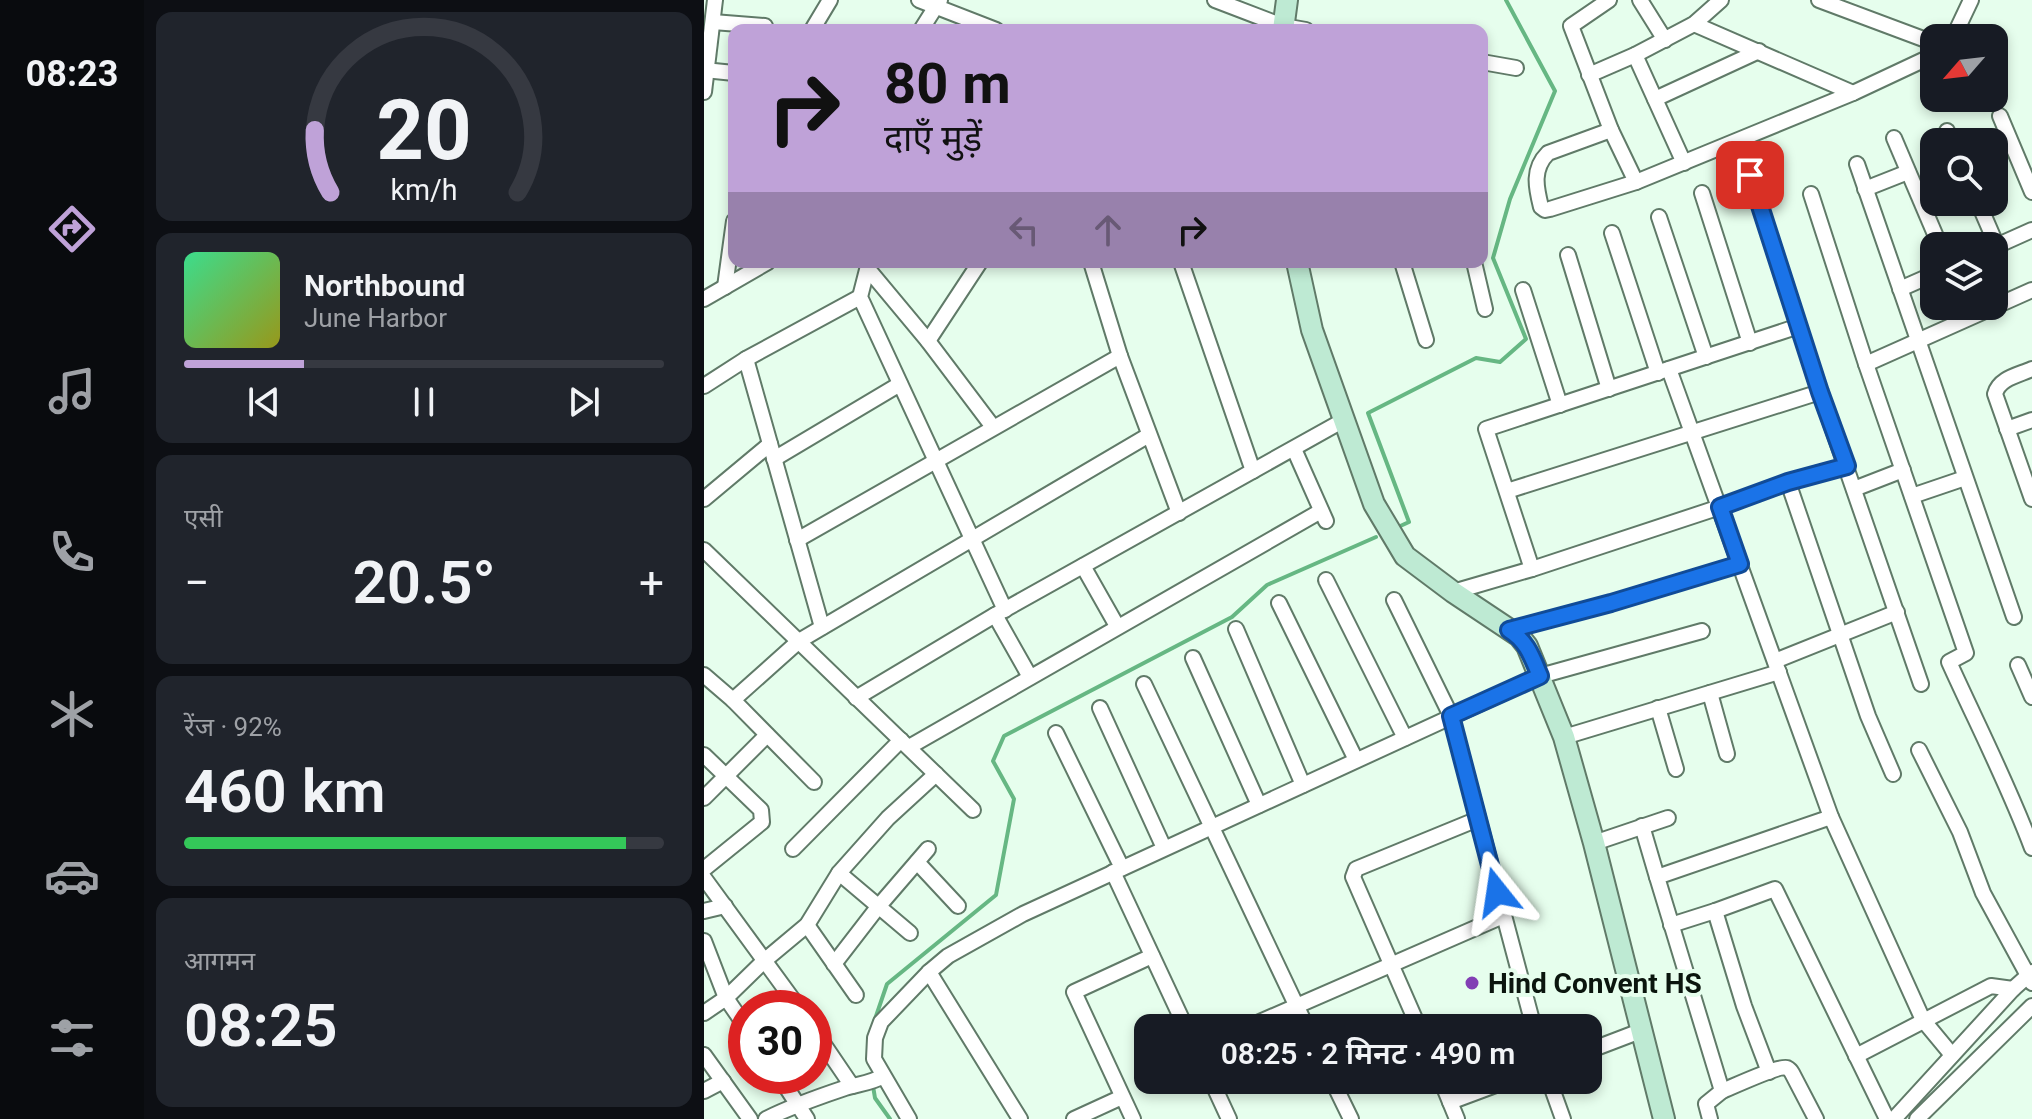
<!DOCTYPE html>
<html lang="hi">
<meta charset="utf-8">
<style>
body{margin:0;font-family:Roboto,"Noto Sans Devanagari",sans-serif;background:#20242c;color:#f1f3f6;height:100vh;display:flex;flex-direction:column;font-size:30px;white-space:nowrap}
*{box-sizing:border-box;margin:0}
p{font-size:26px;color:#9ea1a6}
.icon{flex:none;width:44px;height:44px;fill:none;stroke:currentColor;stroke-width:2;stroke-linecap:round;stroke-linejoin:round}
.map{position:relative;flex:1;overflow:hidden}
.panel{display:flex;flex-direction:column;gap:12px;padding:12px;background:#0d0f14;width:560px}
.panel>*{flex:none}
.top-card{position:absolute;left:24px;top:24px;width:760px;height:244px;border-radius:16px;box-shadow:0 4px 12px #0003;background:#bfa2d8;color:#111;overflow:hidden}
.needle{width:52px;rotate:242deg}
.controls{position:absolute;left:1216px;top:24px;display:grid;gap:16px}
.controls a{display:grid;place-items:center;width:88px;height:88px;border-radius:16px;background:#171b24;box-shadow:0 4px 12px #0003;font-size:40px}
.speed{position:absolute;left:24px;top:990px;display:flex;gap:16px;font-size:40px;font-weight:700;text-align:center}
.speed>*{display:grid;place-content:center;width:104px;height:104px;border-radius:50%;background:#171b24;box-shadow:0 4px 12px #0003;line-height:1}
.speed .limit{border:12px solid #d22;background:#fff;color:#111}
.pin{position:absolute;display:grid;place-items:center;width:68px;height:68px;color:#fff;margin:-34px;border-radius:16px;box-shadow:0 4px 12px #0006}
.me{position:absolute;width:88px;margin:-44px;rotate:345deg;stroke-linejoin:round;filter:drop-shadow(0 0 6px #0008)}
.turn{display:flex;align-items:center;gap:28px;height:168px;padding:0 24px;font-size:36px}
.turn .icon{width:104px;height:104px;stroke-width:2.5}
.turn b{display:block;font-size:56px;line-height:68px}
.lanes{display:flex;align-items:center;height:76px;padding:0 24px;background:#0003;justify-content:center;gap:40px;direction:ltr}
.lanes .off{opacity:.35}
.big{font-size:60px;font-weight:600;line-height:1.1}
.panel .widget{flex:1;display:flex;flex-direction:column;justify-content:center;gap:12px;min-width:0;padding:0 28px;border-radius:16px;background:#20242c}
.panel .dial{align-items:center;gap:0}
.dial svg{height:208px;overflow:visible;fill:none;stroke:#363941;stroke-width:7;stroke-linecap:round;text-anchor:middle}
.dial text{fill:#f1f3f6;stroke:none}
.song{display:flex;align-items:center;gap:24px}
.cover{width:96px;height:96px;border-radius:12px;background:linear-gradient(135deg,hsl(150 70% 55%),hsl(60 70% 35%))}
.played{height:8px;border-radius:4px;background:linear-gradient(90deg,#bfa2d8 25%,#363941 25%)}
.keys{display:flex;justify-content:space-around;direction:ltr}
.heat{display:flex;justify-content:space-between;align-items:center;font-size:44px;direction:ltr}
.charge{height:12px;border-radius:6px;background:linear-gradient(90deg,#34c759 92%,#363941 0)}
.trip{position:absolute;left:430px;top:1014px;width:468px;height:80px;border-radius:16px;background:#171b24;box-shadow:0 4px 12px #0003;font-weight:600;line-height:80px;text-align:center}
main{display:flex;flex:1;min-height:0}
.dock{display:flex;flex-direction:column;width:144px;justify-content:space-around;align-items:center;background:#090b0e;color:#9ea1a6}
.dock .icon{width:56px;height:56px}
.dock .active{color:#bfa2d8}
.dock b{font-size:36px;color:#f1f3f6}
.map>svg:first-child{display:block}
</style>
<main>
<nav class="dock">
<b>08:23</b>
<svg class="icon active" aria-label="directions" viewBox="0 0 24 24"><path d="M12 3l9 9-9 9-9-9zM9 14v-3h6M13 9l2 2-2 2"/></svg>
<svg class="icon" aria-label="music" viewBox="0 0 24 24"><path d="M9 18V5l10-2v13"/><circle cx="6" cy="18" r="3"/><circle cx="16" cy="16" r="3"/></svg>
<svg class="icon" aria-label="phone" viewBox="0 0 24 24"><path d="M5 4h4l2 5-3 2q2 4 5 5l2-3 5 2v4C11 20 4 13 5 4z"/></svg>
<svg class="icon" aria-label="climate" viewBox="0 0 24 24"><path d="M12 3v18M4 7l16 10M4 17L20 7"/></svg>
<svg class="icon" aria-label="car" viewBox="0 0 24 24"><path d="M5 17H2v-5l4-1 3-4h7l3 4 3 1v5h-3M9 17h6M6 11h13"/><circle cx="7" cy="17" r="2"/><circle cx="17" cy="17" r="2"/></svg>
<svg class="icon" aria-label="filters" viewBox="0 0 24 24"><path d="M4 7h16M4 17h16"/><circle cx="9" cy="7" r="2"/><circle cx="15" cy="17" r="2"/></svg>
</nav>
<section class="panel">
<div class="widget dial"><svg viewBox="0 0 100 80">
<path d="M14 69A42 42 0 1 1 86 69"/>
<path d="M14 69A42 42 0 0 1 8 45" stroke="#bfa2d8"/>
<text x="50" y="56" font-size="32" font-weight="700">20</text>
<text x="50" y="72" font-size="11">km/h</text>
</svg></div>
<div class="widget">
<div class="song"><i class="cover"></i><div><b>Northbound</b><p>June Harbor</p></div></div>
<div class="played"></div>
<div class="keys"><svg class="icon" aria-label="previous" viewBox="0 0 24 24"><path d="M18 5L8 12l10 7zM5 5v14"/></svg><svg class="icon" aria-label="pause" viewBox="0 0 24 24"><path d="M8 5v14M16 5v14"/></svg><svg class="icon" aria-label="next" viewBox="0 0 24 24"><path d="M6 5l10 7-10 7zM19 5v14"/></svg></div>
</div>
<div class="widget"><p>एसी</p>
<div class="heat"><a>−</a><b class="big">20.5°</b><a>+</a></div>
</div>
<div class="widget"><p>रेंज · 92%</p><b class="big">460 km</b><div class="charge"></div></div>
<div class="widget"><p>आगमन</p><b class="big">08:25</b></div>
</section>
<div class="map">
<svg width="1328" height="1119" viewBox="0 0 1328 1119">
<rect width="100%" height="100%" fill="#e6feed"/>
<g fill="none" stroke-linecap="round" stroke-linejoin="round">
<g stroke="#66b783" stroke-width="4">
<path d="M692,528L705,522L664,413L772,358L796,362L822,339L789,258L806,199L851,91L802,0"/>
<path d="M170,1022L183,984L292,895L310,799L289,761L300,736L528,617L563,585L672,537"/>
<path d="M169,1086L171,1098L186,1119"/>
</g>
<g stroke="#607a68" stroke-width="18">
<g id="minor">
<path d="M215,0L292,30"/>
<path d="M511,0L579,26L602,30"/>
<path d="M905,0L867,26L907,130L932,182"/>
<path d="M936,0L961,40"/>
<path d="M1115,0L1230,43"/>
<path d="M9,22L61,26"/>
<path d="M990,24L1149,93"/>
<path d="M108,30L126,0"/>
<path d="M217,30L236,0"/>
<path d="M1249,38L1267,0"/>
<path d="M931,55L980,163"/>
<path d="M778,62L812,68"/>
<path d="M0,70L30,73"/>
<path d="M885,75L931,55L990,24L1017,0"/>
<path d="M0,92L11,0"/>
<path d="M951,99L1055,51"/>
<path d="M1296,116L1328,192"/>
<path d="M907,130L844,153C828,169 832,187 837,207L841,210L846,209L932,182L1149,93L1230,55"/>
<path d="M1243,131L1247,142"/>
<path d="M1190,138L1236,246"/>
<path d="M1153,164L1310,617"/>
<path d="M1046,175L1116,392L1217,684"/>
<path d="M1161,189L1204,172"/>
<path d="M998,193L1046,343"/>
<path d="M1107,194L1162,364L1262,653L1245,662C1273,724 1304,784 1328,848"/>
<path d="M1274,202L1293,246"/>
<path d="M955,217L1002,357"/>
<path d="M908,233L954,373"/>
<path d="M1290,247L1328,230"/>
<path d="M864,255L905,389"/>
<path d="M165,262L156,297L301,610"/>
<path d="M387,262L416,356L475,513"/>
<path d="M477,262L549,471"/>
<path d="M698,262L722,340"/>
<path d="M770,262L781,309"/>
<path d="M164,269L224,341L289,427"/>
<path d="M21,287L30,221"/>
<path d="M1196,289L1230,274"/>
<path d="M819,290L856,405"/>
<path d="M0,299L64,262"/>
<path d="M224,341L276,262"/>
<path d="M42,359L118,627"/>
<path d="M1162,364L1328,290"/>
<path d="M965,369L1127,817L1219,1020L1248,1055"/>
<path d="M1328,369C1315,375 1295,378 1291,394L1328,499"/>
<path d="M0,386L42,359L156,297"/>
<path d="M1303,429L1328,420"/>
<path d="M590,449L622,521"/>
<path d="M70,459L196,384"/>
<path d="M1084,482L1164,716L1189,774"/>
<path d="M1150,489L1199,470"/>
<path d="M803,491L1116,392"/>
<path d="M1208,496L1261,478"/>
<path d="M0,499L66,444"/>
<path d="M93,540L416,356"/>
<path d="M0,550L269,810"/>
<path d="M379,566L413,626"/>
<path d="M828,569L782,429L1095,326"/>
<path d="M622,580L701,738"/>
<path d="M749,592L828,569L1016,507L1084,482L1143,466"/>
<path d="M690,600L747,716L830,1028"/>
<path d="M575,603L652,760"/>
<path d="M291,615L326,677"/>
<path d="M532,629L599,785"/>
<path d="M805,630L907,603L1036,564"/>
<path d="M489,658L555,805"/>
<path d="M1071,661L1193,612"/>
<path d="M1314,665L1328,697"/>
<path d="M0,675L29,700L110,782"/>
<path d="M440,684L603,1028"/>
<path d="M1006,693L1023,754"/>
<path d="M152,698L291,615L640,420"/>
<path d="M29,700L95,641L445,435"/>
<path d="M396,708L460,848"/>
<path d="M954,708L972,769"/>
<path d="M352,733L418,868"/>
<path d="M860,737L1075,672"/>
<path d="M205,747L617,511"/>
<path d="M1215,750L1256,832L1279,893L1328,983"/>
<path d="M0,755L57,810L58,822L0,869"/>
<path d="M0,798L63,735"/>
<path d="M938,826L953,877"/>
<path d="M890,843L964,818"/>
<path d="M89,849L197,740"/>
<path d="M213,862L254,906"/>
<path d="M409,872L482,1028"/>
<path d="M135,873L206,933"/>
<path d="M0,878L95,1008"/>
<path d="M0,911L21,906"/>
<path d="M1011,911L1040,1006L1065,1072"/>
<path d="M103,925L152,995"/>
<path d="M967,925L1011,911L1071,889L1183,1119"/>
<path d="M0,941L22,998L42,1027"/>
<path d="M130,964L174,907L224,849"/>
<path d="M225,972L316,1119"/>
<path d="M0,1013L22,998L61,960L103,925L135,873L184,818L232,774"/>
<path d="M542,1028L799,916"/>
<path d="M715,1028L649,877L652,869L774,819"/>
<path d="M110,1030L148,1086"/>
<path d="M884,1051L939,1030"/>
<path d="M0,1055L46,1119"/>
<path d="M1152,1056L1287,986L1309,989"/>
<path d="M75,1076L103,1119"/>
<path d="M507,1080L525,1119"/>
<path d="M628,1080L647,1119"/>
<path d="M737,1080L753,1119"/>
<path d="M845,1080L859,1119"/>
<path d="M0,1091L19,1081"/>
<path d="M1018,1091C1028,1087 1075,1065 1083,1068C1085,1069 1087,1071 1088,1073L1112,1119"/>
<path d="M746,1102L805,1080"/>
<path d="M62,1119C88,1106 114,1097 141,1088C154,1084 168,1083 179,1076"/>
<path d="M205,1119L170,1059L171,1038L177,1022L225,972L244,956L319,914L836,676L998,631"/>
<path d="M370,1119L418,1097"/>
<path d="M429,1119L370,992L448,956"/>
<path d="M1006,1119L1002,1104L1018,1091L953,877L1127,817"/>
<path d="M1190,1119L1309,989L1328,972"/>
<path d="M1213,1119L1328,1006"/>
</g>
</g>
<g stroke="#607a68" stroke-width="24">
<g id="secondary">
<path d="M579,30L583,0"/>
<path d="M593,262L608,330L670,504L701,556L749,592L815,636L823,646L860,737L890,843L960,1119"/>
</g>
</g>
<use href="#minor" stroke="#fff" stroke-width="14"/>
<use href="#secondary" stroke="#beead3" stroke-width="20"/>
</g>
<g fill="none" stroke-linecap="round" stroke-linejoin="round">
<g stroke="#114b97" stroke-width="20">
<path id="route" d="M793,892L747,716L836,676C828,657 823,641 805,630L907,603L1036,564L1016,507L1084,482L1143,466L1116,392L1046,175"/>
</g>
<use href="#route" stroke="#1a73e8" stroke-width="14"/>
</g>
<circle fill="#823fb4" stroke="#e6feed" stroke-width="3" cx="768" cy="983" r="8"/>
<g text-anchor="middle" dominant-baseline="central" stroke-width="8" stroke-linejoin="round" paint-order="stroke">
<g font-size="28" font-weight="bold" fill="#0b150e" stroke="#e6feed" text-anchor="start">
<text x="784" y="983">Hind Convent HS</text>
</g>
</g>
</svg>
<div class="controls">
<a><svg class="needle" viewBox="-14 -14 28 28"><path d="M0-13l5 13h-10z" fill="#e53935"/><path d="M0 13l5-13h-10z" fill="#9ea1a6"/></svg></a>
<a><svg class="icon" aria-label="search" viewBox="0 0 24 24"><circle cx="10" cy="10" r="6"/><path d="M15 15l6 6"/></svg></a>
<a><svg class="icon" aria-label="layers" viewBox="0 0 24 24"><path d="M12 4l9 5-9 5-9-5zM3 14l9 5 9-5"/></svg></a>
</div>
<div class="speed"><div class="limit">30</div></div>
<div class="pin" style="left:1046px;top:175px;background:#d93025"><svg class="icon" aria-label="arrive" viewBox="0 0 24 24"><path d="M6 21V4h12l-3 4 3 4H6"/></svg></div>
<svg class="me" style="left:793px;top:892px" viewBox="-20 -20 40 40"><path d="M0-17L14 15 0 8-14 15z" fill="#1a73e8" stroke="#fff" stroke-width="4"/></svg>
<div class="trip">08:25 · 2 मिनट · 490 m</div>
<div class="top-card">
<div class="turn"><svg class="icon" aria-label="right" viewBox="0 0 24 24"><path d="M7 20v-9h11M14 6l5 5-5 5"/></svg><div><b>80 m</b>दाएँ मुड़ें</div></div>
<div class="lanes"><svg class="icon off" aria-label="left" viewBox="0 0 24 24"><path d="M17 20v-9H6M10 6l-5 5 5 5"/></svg><svg class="icon off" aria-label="ahead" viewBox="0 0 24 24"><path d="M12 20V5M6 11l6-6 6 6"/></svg><svg class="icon" aria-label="right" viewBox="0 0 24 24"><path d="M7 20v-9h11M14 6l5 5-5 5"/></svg></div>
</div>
</div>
</main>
